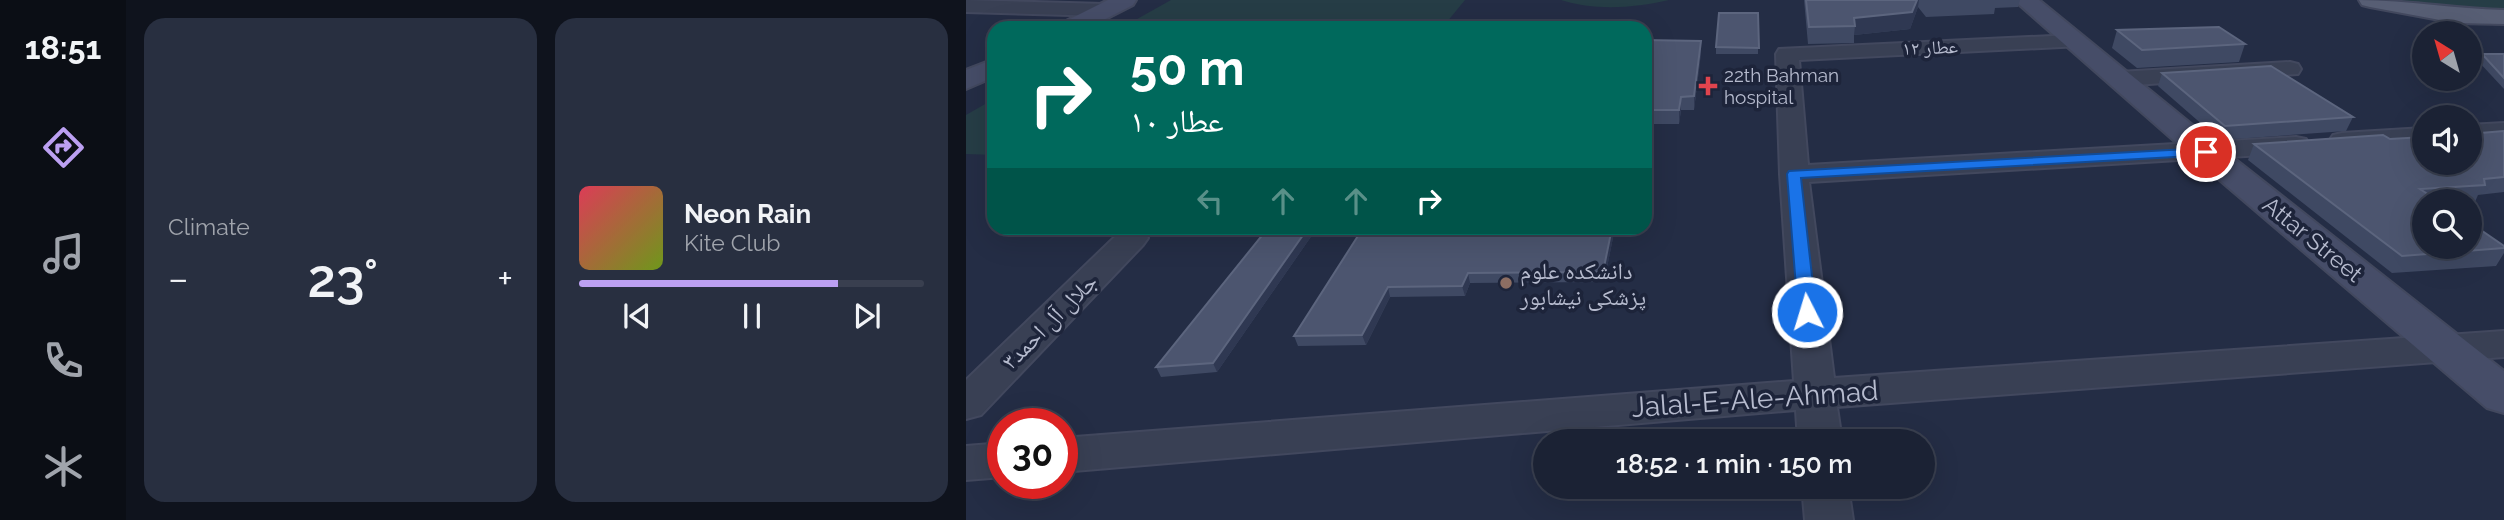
<!DOCTYPE html>
<meta charset="utf-8">
<style>
body{margin:0;font-family:Raleway,"Noto Naskh Arabic",sans-serif;background:#282f40;color:#f1f3f6;height:100vh;display:flex;flex-direction:column;font-size:26px;white-space:nowrap}
*{box-sizing:border-box;margin:0}
p{font-size:23px;color:#a0a4ac}
.icon{flex:none;width:38px;height:38px;fill:none;stroke:currentColor;stroke-width:2;stroke-linecap:round;stroke-linejoin:round}
.map{position:relative;flex:1;overflow:hidden}
.details{display:flex;flex-direction:column;gap:18px;padding:18px;background:#0f131d;width:840px}
.details>*{flex:none}
.banner{position:absolute;left:21px;top:21px;width:665px;height:214px;border-radius:21px;box-shadow:0 7px 28px #0002,0 0 0 2px #393f4f;background:#00695c;color:#fff;overflow:hidden}
.needle{width:46px;rotate:323deg}
.tools{position:absolute;left:1446px;top:21px;display:grid;gap:14px}
.tools a{display:grid;place-items:center;width:70px;height:70px;border-radius:50%;background:#1b2234;box-shadow:0 7px 28px #0002,0 0 0 2px #393f4f;font-size:35px}
.speed{position:absolute;left:21px;top:408px;display:flex;gap:14px;font-size:35px;font-weight:700;text-align:center}
.speed>*{display:grid;place-content:center;width:91px;height:91px;border-radius:50%;background:#1b2234;box-shadow:0 7px 28px #0002,0 0 0 2px #393f4f;line-height:1}
.speed .limit{border:10px solid #d22;background:#fff;color:#111}
.pin{position:absolute;display:grid;place-items:center;width:60px;height:60px;color:#fff;margin:-30px;border:4px solid #fff;border-radius:50%;box-shadow:0 2px 7px #0007}
.me{position:absolute;width:77px;margin:-38px;rotate:355deg;stroke-linejoin:round;filter:drop-shadow(0 0 5px #0008)}
.turn{display:flex;align-items:center;gap:24px;height:147px;padding:0 28px;font-size:32px}
.turn .icon{width:91px;height:91px;stroke-width:2.5}
.turn b{display:block;font-size:49px;line-height:60px}
.lanes{display:flex;align-items:center;height:66px;padding:0 28px;background:#0003;justify-content:center;gap:35px;direction:ltr}
.lanes .off{opacity:.35}
.big{font-size:52px;font-weight:600;line-height:1.1}
.details .tile{flex:1;display:flex;flex-direction:column;justify-content:center;gap:10px;min-width:0;padding:0 24px;border-radius:21px;background:#282f40}
.song{display:flex;align-items:center;gap:21px}
.cover{width:84px;height:84px;border-radius:10px;background:linear-gradient(135deg,hsl(350 70% 55%),hsl(80 70% 35%))}
.played{height:7px;border-radius:4px;background:linear-gradient(90deg,#bca0f2 75%,#393f4f 75%)}
.keys{display:flex;justify-content:space-around;direction:ltr}
.heat{display:flex;justify-content:space-between;align-items:center;font-size:38px;direction:ltr}
.details .tiles{flex:1;display:grid;gap:18px;grid-template-columns:repeat(2,1fr)}
.trip{position:absolute;left:567px;top:429px;width:402px;height:70px;border-radius:35px;background:#1b2234;box-shadow:0 7px 28px #0002,0 0 0 2px #393f4f;font-weight:600;line-height:70px;text-align:center}
main{display:flex;flex:1;min-height:0}
.tabs{display:flex;flex-direction:column;width:126px;justify-content:space-around;align-items:center;background:#0b0e15;color:#a0a4ac}
.tabs .icon{width:49px;height:49px}
.tabs .active{color:#bca0f2}
.tabs b{font-size:32px;color:#f1f3f6}
.map>svg:first-child{display:block}
</style>
<main>
<nav class="tabs">
<b>18:51</b>
<svg class="icon active" aria-label="directions" viewBox="0 0 24 24"><path d="M12 3l9 9-9 9-9-9zM9 14v-3h6M13 9l2 2-2 2"/></svg>
<svg class="icon" aria-label="music" viewBox="0 0 24 24"><path d="M9 18V5l10-2v13"/><circle cx="6" cy="18" r="3"/><circle cx="16" cy="16" r="3"/></svg>
<svg class="icon" aria-label="phone" viewBox="0 0 24 24"><path d="M5 4h4l2 5-3 2q2 4 5 5l2-3 5 2v4C11 20 4 13 5 4z"/></svg>
<svg class="icon" aria-label="climate" viewBox="0 0 24 24"><path d="M12 3v18M4 7l16 10M4 17L20 7"/></svg>
</nav>
<section class="details">
<div class="tiles">
<div class="tile"><p>Climate</p>
<div class="heat"><a>−</a><b class="big">23°</b><a>+</a></div>
</div>
<div class="tile">
<div class="song"><i class="cover"></i><div><b>Neon Rain</b><p>Kite Club</p></div></div>
<div class="played"></div>
<div class="keys"><svg class="icon" aria-label="previous" viewBox="0 0 24 24"><path d="M18 5L8 12l10 7zM5 5v14"/></svg><svg class="icon" aria-label="pause" viewBox="0 0 24 24"><path d="M8 5v14M16 5v14"/></svg><svg class="icon" aria-label="next" viewBox="0 0 24 24"><path d="M6 5l10 7-10 7zM19 5v14"/></svg></div>
</div>
</div>
</section>
<div class="map">
<svg width="1538" height="520" viewBox="0 0 1538 520">
<rect width="100%" height="100%" fill="#242d45"/>
<g fill="#263d46">
<path d="M205,0H499L476,28H155Z"/>
<path d="M595,0H703C668,8 629,11 595,0Z"/>
<path d="M1426,0H1538V12L1453,6Z"/>
<path d="M28,99V155L0,154V115Z"/>
</g>
<g fill="none" stroke-linecap="round" stroke-linejoin="round">
<g stroke="#42485e" stroke-width="4">
<g id="street">
<path d="M0,0L138,4L145,6L148,10L145,14L138,16L0,12Z"/>
<path d="M1107,35L1115,36L1118,41L1115,46L833,60L842,165L1330,137L1340,139L1344,145L1340,151L1330,153L843,182L868,378L1538,331V357L871,407L876,441H832L830,410L96,472V438L828,381L814,174L810,54L813,49Z"/>
<path d="M1324,62L1332,64L1335,69L1332,74L1153,86L1145,84L1141,79L1145,74L1153,72Z"/>
<path d="M1538,123V139L1503,141V125Z"/>
<path d="M1458,128V144L1376,149L1367,147L1363,141L1367,135L1376,133Z"/>
<path d="M166,228L177,231L182,238L177,245L15,415L0,419V380L155,231Z"/>
<path d="M37,443V477L0,480V446Z"/>
<path d="M836,486H882L887,520H839Z"/>
</g>
</g>
<g stroke="#42485e" stroke-width="4">
<g id="secondary">
<path d="M142,0H170L167,5L122,28H92L96,23Z"/>
<path d="M1048,0H1073L1251,145L1538,371V413L1521,408L1229,159Z"/>
<path d="M28,59V77L0,89V70Z"/>
</g>
</g>
<g stroke="#42485e" stroke-width="4">
<path id="primary" d="M1393,0C1442,0 1489,9 1538,10V24L1490,23L1404,7L1396,5Z"/>
</g>
<use href="#street" fill="#394054" fill-rule="evenodd"/>
<use href="#secondary" fill="#464d68" fill-rule="evenodd"/>
<use href="#primary" fill="#575e74" fill-rule="evenodd"/>
</g>
<g fill="#3f4963">
<path d="M838,0H1054L1052,7L1029,8L1028,14L960,17L952,7L944,29L888,35V43L842,44Z"/>
<path d="M792,13V54H750V47Z"/>
<path d="M1151,30L1279,44L1273,62L1171,68L1146,48Z"/>
<path d="M679,40L735,41V53L728,110H715L713,124H679Z"/>
<path d="M1516,54H1538V89L1512,61Z"/>
<path d="M1196,73L1387,117L1380,131L1254,140L1192,86Z"/>
<path d="M1538,131V192L1512,195L1509,202L1458,201L1538,246V253L1530,266L1426,273L1282,160L1288,144L1424,139Z"/>
<path d="M302,228H351L251,372L195,377L190,367Z"/>
<path d="M397,228H649L638,282L504,283L499,296L424,297L400,345L332,346L328,336Z"/>
</g>
<g fill="#2f3852">
<path d="M951,0H953L952,7L944,29L888,35L889,26L888,18Z"/>
<path d="M735,41V53L728,110V96Z"/>
<path d="M715,97V110L713,124V110Z"/>
<path d="M342,228H351L251,372L247,363Z"/>
<path d="M646,228H649L638,282L637,272Z"/>
<path d="M502,273L504,283L499,296L496,286Z"/>
<path d="M422,287L424,297L400,345L396,335Z"/>
</g>
<g fill="#4c556f" stroke="#5c657e" stroke-width="2">
<path d="M840,0H951L946,12L888,18L889,26L843,27Z"/>
<path d="M753,13H792L793,48L750,47Z"/>
<path d="M1253,27L1279,44L1176,50L1151,30Z"/>
<path d="M679,40L735,41L728,96L715,97L713,110H679Z"/>
<path d="M1516,54H1538V78Z"/>
<path d="M1305,66L1387,117L1259,126L1196,73Z"/>
<path d="M1538,131V177L1518,179L1519,185L1454,189L1472,201H1458V247H1503V222L1538,246V248L1436,256L1288,144L1417,135L1424,139L1458,137V163H1503V134Z"/>
<path d="M302,228H342L247,363L190,367Z"/>
<path d="M397,228H646L637,272L502,273L496,286L422,287L396,335L328,336Z"/>
</g>
<path fill="#1a73e8" stroke="#114b97" stroke-width="2" d="M1240,148L1246,152L1244,155L835,178L850,312L841,317L832,312L821,174L823,171Z"/>
<path fill="#e0444e" stroke="#1d243a" stroke-width="2.5" d="M738.5 75.5h7v7h7v7h-7v7h-7v-7h-7v-7h7z"/>
<circle fill="#8d6e63" stroke="#1d243a" stroke-width="2.5" cx="540" cy="283" r="7"/>
<g text-anchor="middle" dominant-baseline="central" stroke-width="7" stroke-linejoin="round" paint-order="stroke">
<g font-size="19" fill="#b6bbce" stroke="#1d243a">
<text transform="translate(964 47) rotate(-2)">عطار ۱۲</text>
</g>
<g font-size="19" fill="#b6bbce" stroke="#1d243a" text-anchor="start">
<text x="758" y="75">22th Bahman<tspan x="758" dy="22">hospital</tspan></text>
</g>
<g font-size="23" fill="#b6bbce" stroke="#1d243a">
<text transform="translate(1347 239) rotate(39)">Attar Street</text>
<text transform="translate(83 321) rotate(-45)">جلال آل احمد۳</text>
</g>
<g font-size="23" fill="#b6bbce" stroke="#1d243a" text-anchor="start">
<text x="554" y="270">دانشکده علوم<tspan x="554" dy="26">پزشکی نیشابور</tspan></text>
</g>
<g font-size="28" fill="#b6bbce" stroke="#1d243a">
<text transform="translate(789 399) rotate(-4)">Jalal-E-Ale-Ahmad</text>
</g>
</g>
</svg>
<div class="tools">
<a><svg class="needle" viewBox="-14 -14 28 28"><path d="M0-13l5 13h-10z" fill="#e53935"/><path d="M0 13l5-13h-10z" fill="#a0a4ac"/></svg></a>
<a><svg class="icon" aria-label="sound" viewBox="0 0 24 24"><path d="M4 9h4l5-4v14l-5-4H4zM17 9q2 3 0 6"/></svg></a>
<a><svg class="icon" aria-label="search" viewBox="0 0 24 24"><circle cx="10" cy="10" r="6"/><path d="M15 15l6 6"/></svg></a>
</div>
<div class="speed"><div class="limit">30</div></div>
<div class="pin" style="left:1240px;top:152px;background:#d93025"><svg class="icon" aria-label="arrive" viewBox="0 0 24 24"><path d="M6 21V4h12l-3 4 3 4H6"/></svg></div>
<svg class="me" style="left:841px;top:312px" viewBox="-20 -20 40 40"><circle r="17" fill="#1a73e8" stroke="#fff" stroke-width="3"/><path d="M0-11L8 9 0 5-8 9z" fill="#fff"/></svg>
<div class="trip">18:52 · 1 min · 150 m</div>
<div class="banner">
<div class="turn"><svg class="icon" aria-label="right" viewBox="0 0 24 24"><path d="M7 20v-9h11M14 6l5 5-5 5"/></svg><div><b>50 m</b>عطار ۱۰</div></div>
<div class="lanes"><svg class="icon off" aria-label="left" viewBox="0 0 24 24"><path d="M17 20v-9H6M10 6l-5 5 5 5"/></svg><svg class="icon off" aria-label="ahead" viewBox="0 0 24 24"><path d="M12 20V5M6 11l6-6 6 6"/></svg><svg class="icon off" aria-label="ahead" viewBox="0 0 24 24"><path d="M12 20V5M6 11l6-6 6 6"/></svg><svg class="icon" aria-label="right" viewBox="0 0 24 24"><path d="M7 20v-9h11M14 6l5 5-5 5"/></svg></div>
</div>
</div>
</main>
